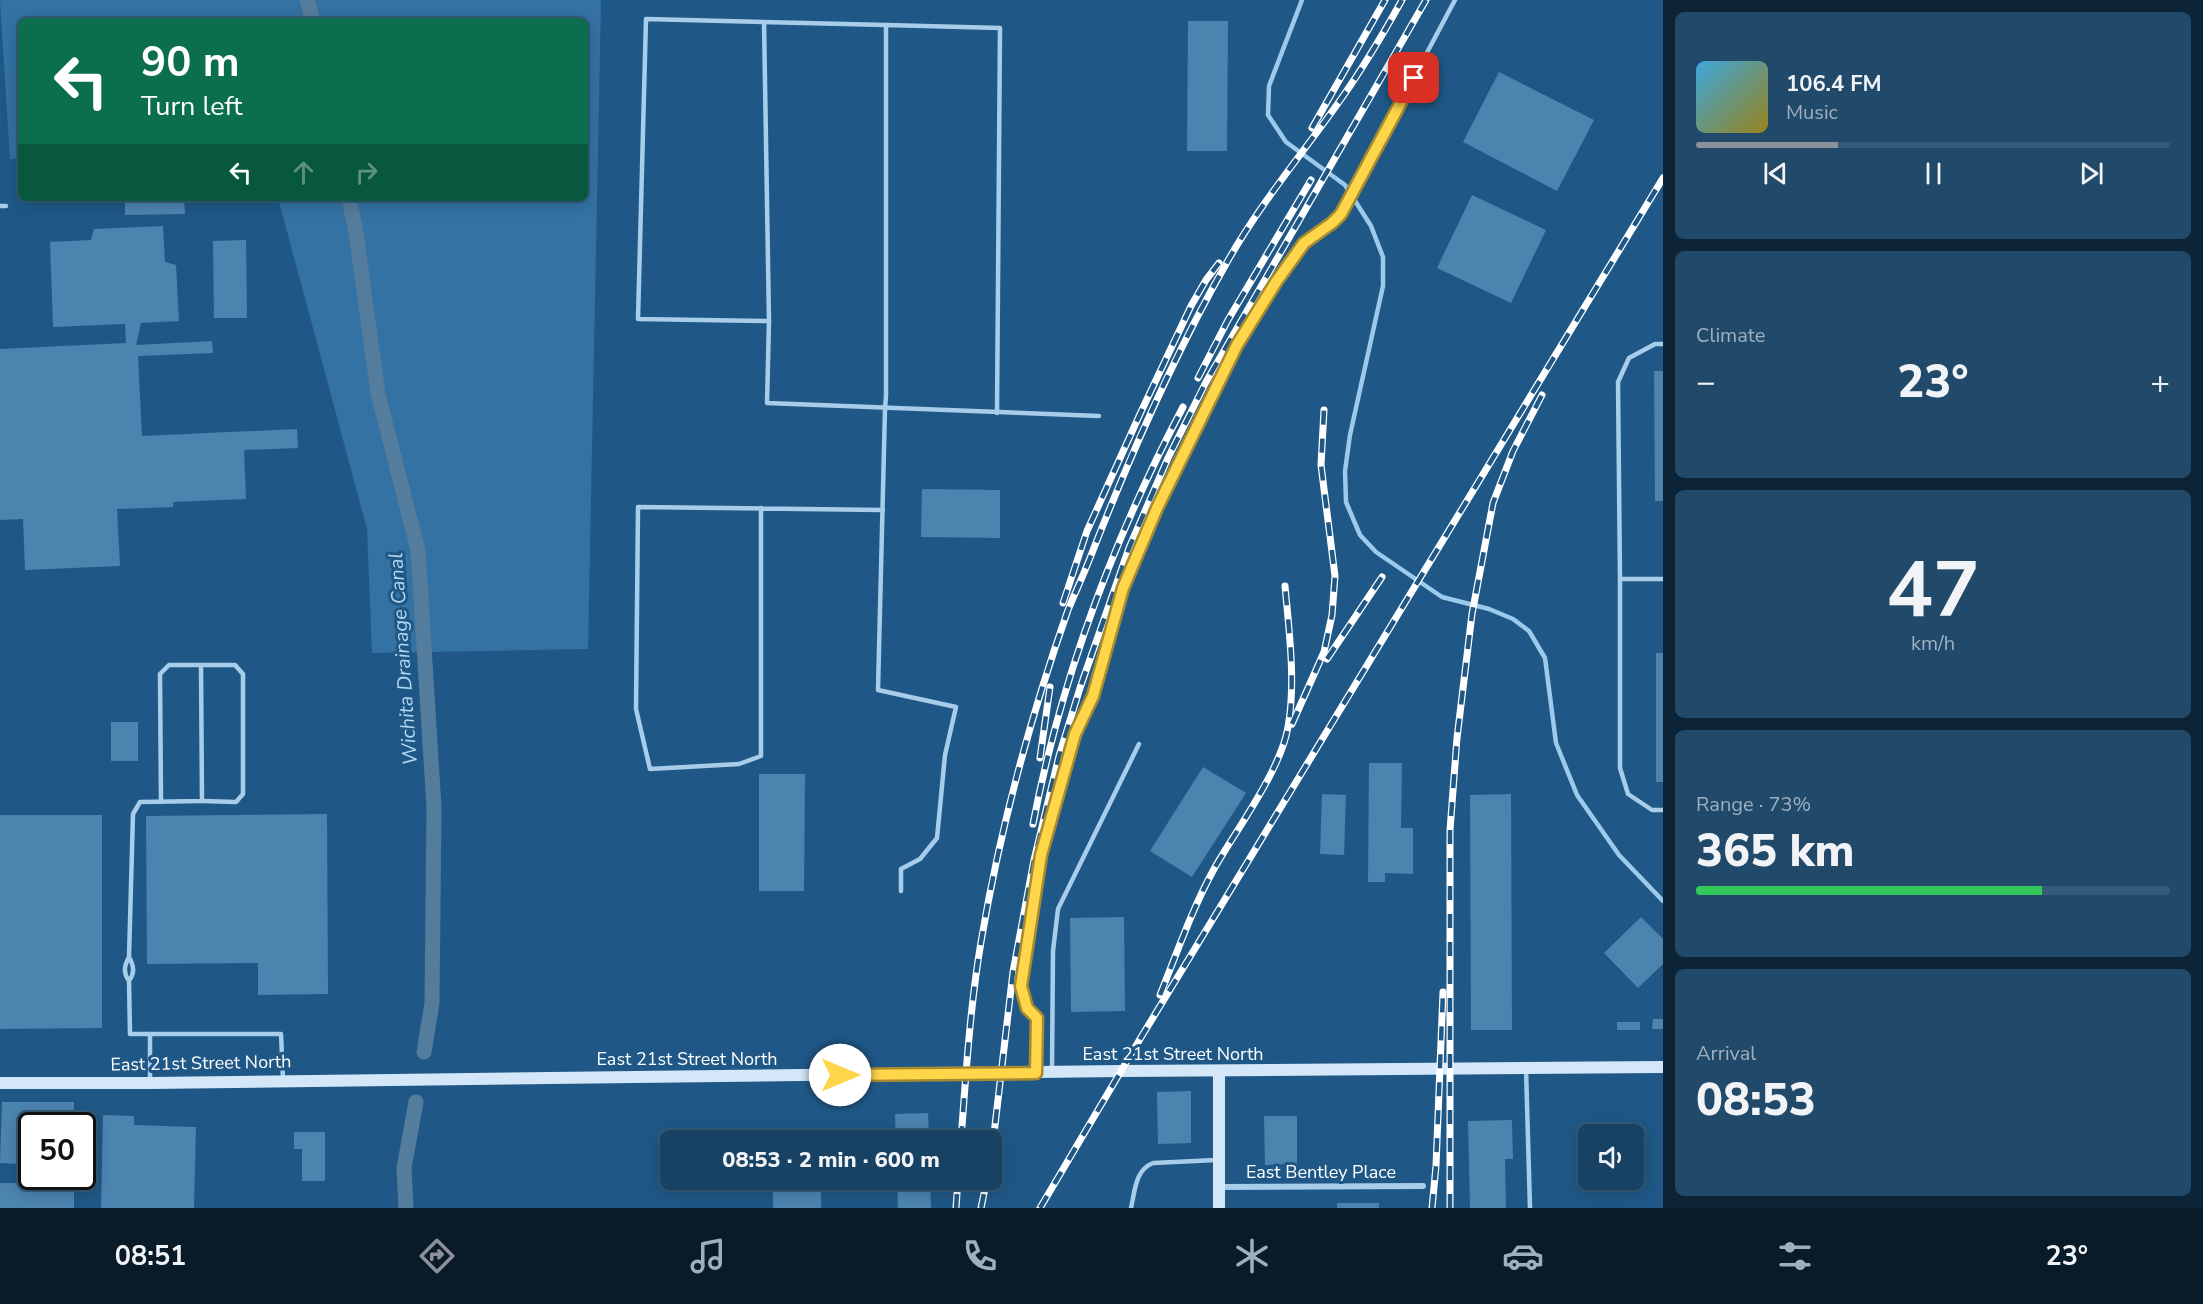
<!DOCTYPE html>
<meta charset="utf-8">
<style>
body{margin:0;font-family:"Nunito Sans",sans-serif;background:#20496a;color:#f1f3f6;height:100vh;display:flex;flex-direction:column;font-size:22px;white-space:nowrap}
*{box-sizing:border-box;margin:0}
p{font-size:20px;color:#9eb0bf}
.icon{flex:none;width:33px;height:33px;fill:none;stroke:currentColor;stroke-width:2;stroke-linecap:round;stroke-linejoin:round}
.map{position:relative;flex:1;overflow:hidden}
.drawer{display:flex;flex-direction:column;gap:12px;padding:12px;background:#0d2437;width:540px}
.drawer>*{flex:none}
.top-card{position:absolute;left:18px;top:18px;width:570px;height:183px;border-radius:9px;box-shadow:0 3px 15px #0003,0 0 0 2px #365b78;background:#0b6e4f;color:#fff;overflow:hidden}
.fabs{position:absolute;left:1578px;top:1124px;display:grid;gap:12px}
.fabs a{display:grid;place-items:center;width:66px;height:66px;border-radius:9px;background:#174264;box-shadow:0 3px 15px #0003,0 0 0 2px #365b78;font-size:30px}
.speed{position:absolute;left:18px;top:1112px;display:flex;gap:12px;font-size:30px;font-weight:700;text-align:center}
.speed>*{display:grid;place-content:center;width:78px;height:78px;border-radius:50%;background:#174264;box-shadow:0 3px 15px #0003,0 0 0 2px #365b78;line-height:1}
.speed .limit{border:3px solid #111;border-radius:9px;background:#fff;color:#111}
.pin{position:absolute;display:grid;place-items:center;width:51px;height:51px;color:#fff;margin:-26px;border-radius:12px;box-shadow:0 3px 9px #0006}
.me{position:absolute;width:66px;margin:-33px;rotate:90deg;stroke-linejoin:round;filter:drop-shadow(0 0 4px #0008)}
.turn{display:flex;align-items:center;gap:21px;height:126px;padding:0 24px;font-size:27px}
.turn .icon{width:78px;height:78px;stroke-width:2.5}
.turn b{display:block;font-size:42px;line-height:51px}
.lanes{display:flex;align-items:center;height:57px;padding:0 24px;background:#0003;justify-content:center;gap:30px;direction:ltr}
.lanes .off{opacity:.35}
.big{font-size:45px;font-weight:800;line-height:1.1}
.drawer .tile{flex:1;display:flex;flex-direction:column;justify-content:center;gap:9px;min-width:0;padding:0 21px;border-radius:9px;background:#20496a}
.drawer .dial{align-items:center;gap:0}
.dial b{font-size:78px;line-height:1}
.song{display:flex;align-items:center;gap:18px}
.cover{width:72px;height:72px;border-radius:9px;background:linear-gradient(135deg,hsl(200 70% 55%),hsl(50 70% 35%))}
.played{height:6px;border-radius:3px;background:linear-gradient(90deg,#8c9099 30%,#365b78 30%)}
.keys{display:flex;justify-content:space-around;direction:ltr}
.heat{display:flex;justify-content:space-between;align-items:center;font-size:33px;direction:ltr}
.charge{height:9px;border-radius:4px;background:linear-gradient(90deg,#34c759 73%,#365b78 0)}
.trip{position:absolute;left:660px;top:1130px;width:342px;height:60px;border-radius:9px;background:#174264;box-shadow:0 3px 15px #0003,0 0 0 2px #365b78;font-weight:800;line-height:60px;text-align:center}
.dock{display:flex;height:96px;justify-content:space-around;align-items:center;background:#091a28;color:#9eb0bf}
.dock .icon{width:42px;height:42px}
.dock .on{color:#8c9099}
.dock b{font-size:27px;color:#f1f3f6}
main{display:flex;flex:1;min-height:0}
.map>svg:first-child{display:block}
</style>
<main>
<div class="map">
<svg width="1663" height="1208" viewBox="0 0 1663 1208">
<rect width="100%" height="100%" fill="#1f5886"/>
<path fill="#3372a3" d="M0,0H601L588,649L372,653L367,529L278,198H585V21H21V158L10,159Z"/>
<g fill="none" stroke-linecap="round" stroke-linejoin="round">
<path stroke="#9ccaec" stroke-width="4.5" d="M1302,0L1269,86L1268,115L1286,142L1345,185L1371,226L1383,257V286L1350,435L1345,471L1346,502L1360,535L1376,552L1442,597L1489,609L1513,619L1529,631L1545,658L1556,743L1577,795L1619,855L1663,901"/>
<g stroke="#547c9c" stroke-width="15">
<path d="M307,0L313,21"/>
<path d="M349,198L356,233L378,394L418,550L434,807L432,1003L424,1052"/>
<path d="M406,1208L404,1168L416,1102"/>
</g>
</g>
<g fill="#4c84b0">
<path d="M1188,21H1228L1227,151H1187Z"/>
<path d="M1499,72L1594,120L1557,191L1463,142Z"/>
<path d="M1472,195L1546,230L1511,303L1437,268Z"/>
<path d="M125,198H184L185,214L125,215Z"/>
<path d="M163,226L165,262L176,265L179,321L141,323L136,345L212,341L213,353L138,356L142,436L297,429L298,448L244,450L246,499L173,502V507L117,509L120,566L25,570L23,519L0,520V349L126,343L125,324L53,327L50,242L91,240L94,229Z"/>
<path d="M246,240L247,318H214L213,241Z"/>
<path d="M1654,371H1663V501H1655Z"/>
<path d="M922,489L1000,490V538L921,537Z"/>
<rect x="1656" y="653" width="7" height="129"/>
<rect x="111" y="722" width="27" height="39"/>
<path d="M1369,763H1402L1401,828H1413V874L1385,873V882H1368Z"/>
<path d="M1203,767L1246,793L1192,877L1150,851Z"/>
<path d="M759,774H805L804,891H759Z"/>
<path d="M1322,794L1346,795L1344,855L1320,854Z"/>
<path d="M1511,794L1512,1030H1471L1470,795Z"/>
<path d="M327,814L328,994L258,995V963L147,964L146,816Z"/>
<path d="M0,815H102V1028L0,1029Z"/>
<path d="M1124,917L1125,1011L1071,1012L1070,918Z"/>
<path d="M1641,917L1663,939V964L1638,988L1604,953Z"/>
<path d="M1653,1019H1663V1029H1652Z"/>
<rect x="1617" y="1022" width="23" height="8"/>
<path d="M1191,1091V1143L1158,1144L1157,1092Z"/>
<path d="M2,1102H74V1125H32V1173H19V1164L0,1163Z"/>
<path d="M928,1113L929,1140H896L895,1114Z"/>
<path d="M103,1115L134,1116V1125L196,1127L194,1208H101Z"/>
<path d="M1264,1116H1297V1164L1265,1165Z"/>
<path d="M1512,1120L1513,1159H1505L1506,1208H1470L1468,1121Z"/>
<path d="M294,1132H325V1181H302V1149H294Z"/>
<rect x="773" y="1179" width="48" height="29"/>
<path d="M897,1179H930L931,1208H898Z"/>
<rect x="0" y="1183" width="74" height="25"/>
<rect x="1337" y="1203" width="42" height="5"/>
</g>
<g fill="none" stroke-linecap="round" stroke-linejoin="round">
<g stroke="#a8cdea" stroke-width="4.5">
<path d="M764,22L769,321"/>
<path d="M886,25L1000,28L997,413"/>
<path d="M0,206H6"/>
<path d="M761,508V756L739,764L650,769L636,709L638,507L883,510"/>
<path d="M1620,579L1618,382L1629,358L1655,344H1663"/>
<path d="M1663,579H1620V768L1628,794L1652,810H1663"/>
<path d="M201,665H235L243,674V794L236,802L202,801"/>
<path d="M901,891V869L920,859L937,838L945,755L956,707L878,690L885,409L886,396V25L646,19L638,319L769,321L767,403L1099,416"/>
<path d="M129,957L133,814L140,802L202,801L201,665H169L160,674L161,802"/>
<path d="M129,981C135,973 134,966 129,957C124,966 123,973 129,981L130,1034H150"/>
<path d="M1526,1069L1530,1208"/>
<path d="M1052,1070L1053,951L1058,909L1139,744"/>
<path d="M1036,1071L1037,1018L1027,1008L1021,986L1042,855L1075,734L1093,696L1123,588L1157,508L1237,346L1276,282L1304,243L1332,223L1341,214L1455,0"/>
<path d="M150,1080V1034H281L283,1079"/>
<path d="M1131,1208C1135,1191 1135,1170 1153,1163L1216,1160"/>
</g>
<path stroke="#a8cdea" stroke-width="6" d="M1219,1187L1423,1186"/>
<g stroke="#d3e7f8" stroke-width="12">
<path d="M1219,1072V1208"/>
<path d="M0,1083H150L1122,1071L1663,1067"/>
</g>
<g stroke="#fff" stroke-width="7">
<g id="rail">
<path d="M1312,128L1385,0"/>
<path d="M1198,378L1228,320L1311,180"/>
<path d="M1063,603L1087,531L1140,414L1191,306L1206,280L1219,263"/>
<path d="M1327,659L1382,577"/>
<path d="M1292,724L1324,652L1332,615L1335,576L1321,465L1324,410"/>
<path d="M1040,758L1050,687"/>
<path d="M1033,824C1061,678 1114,538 1183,407"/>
<path d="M1160,995C1177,953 1192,909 1214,869C1236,830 1281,770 1288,727C1296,683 1289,630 1285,586"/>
<path d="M961,1140C966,1074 970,1007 981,942C1000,829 1030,718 1068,610C1075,593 1083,576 1090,558C1129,458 1172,359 1226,264C1257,208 1299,158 1336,106C1360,73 1382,36 1402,0"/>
<path d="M992,1151L1013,972L1034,860L1059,756L1080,688L1129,548L1168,458L1206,382L1426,0"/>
<path d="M956,1208L958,1179"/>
<path d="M981,1208L987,1179"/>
<path d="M1040,1208L1140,1039L1663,178"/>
<path d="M1432,1208L1436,1166L1443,992"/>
<path d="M1450,1208V830L1457,738L1472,614L1493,503L1513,451L1542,395"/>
</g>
</g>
<use href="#rail" stroke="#1f5886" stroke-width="4.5" stroke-dasharray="14" stroke-linecap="butt"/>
</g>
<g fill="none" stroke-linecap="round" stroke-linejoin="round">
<g stroke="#a68a30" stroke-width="15">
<path id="route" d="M840,1075L1036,1073L1037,1018L1027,1008L1021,986L1041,855L1075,734L1093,696L1123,588L1157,508L1237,345L1276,282L1304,243L1332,223L1341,214L1414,78"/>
</g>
<use href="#route" stroke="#ffd54a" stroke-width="10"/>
</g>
<g text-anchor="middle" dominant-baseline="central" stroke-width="6" stroke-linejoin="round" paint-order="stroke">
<g font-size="18" fill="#fff" stroke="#1f5886">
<text x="1173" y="1054">East 21st Street North</text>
<text x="687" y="1059">East 21st Street North</text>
<text transform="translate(201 1063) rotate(-1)">East 21st Street North</text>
<text x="1321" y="1172">East Bentley Place</text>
</g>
<g font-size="20" font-style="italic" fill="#b4d7f1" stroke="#1f5886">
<text transform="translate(403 659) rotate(-94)">Wichita Drainage Canal</text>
</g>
</g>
</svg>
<div class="fabs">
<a><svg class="icon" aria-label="sound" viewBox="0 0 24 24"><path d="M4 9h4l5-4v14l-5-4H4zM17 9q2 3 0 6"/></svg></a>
</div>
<div class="speed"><div class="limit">50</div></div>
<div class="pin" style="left:1414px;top:78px;background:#d93025"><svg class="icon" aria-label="arrive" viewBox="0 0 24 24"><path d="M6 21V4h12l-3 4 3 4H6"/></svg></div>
<svg class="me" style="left:840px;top:1075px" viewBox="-20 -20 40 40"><circle r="19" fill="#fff"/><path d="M0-13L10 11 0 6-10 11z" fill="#ffd54a"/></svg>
<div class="trip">08:53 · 2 min · 600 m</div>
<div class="top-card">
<div class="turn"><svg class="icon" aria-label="left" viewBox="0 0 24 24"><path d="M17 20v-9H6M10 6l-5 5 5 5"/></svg><div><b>90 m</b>Turn left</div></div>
<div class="lanes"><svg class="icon" aria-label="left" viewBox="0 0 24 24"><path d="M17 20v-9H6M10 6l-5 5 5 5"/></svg><svg class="icon off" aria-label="ahead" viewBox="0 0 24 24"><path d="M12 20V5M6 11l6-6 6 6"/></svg><svg class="icon off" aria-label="right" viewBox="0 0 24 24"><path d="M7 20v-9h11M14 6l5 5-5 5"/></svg></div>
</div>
</div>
<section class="drawer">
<div class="tile">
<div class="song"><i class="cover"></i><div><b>106.4 FM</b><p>Music</p></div></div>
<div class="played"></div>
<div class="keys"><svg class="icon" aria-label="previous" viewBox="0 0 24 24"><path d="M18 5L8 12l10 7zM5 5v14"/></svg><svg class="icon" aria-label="pause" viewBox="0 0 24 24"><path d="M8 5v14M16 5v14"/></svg><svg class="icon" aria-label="next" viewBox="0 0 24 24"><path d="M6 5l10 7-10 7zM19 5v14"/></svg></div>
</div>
<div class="tile"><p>Climate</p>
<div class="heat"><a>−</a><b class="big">23°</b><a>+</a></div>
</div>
<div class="tile dial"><b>47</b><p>km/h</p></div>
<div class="tile"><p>Range · 73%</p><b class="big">365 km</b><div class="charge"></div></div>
<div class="tile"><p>Arrival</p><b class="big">08:53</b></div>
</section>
</main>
<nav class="dock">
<b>08:51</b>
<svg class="icon on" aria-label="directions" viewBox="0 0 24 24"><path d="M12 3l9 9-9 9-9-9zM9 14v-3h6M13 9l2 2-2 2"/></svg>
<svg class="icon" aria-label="music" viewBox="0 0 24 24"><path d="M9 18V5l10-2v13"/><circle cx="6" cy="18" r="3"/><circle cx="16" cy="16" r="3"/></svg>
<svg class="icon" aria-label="phone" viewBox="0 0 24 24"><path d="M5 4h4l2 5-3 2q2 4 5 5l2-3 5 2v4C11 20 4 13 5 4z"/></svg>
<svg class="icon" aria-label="climate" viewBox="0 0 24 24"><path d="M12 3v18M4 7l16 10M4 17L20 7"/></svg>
<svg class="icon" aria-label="car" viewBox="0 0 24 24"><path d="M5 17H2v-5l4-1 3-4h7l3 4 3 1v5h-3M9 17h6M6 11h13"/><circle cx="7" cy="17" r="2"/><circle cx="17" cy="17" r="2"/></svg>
<svg class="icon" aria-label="filters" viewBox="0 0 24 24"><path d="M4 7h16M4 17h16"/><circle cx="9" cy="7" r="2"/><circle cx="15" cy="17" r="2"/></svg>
<b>23°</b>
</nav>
